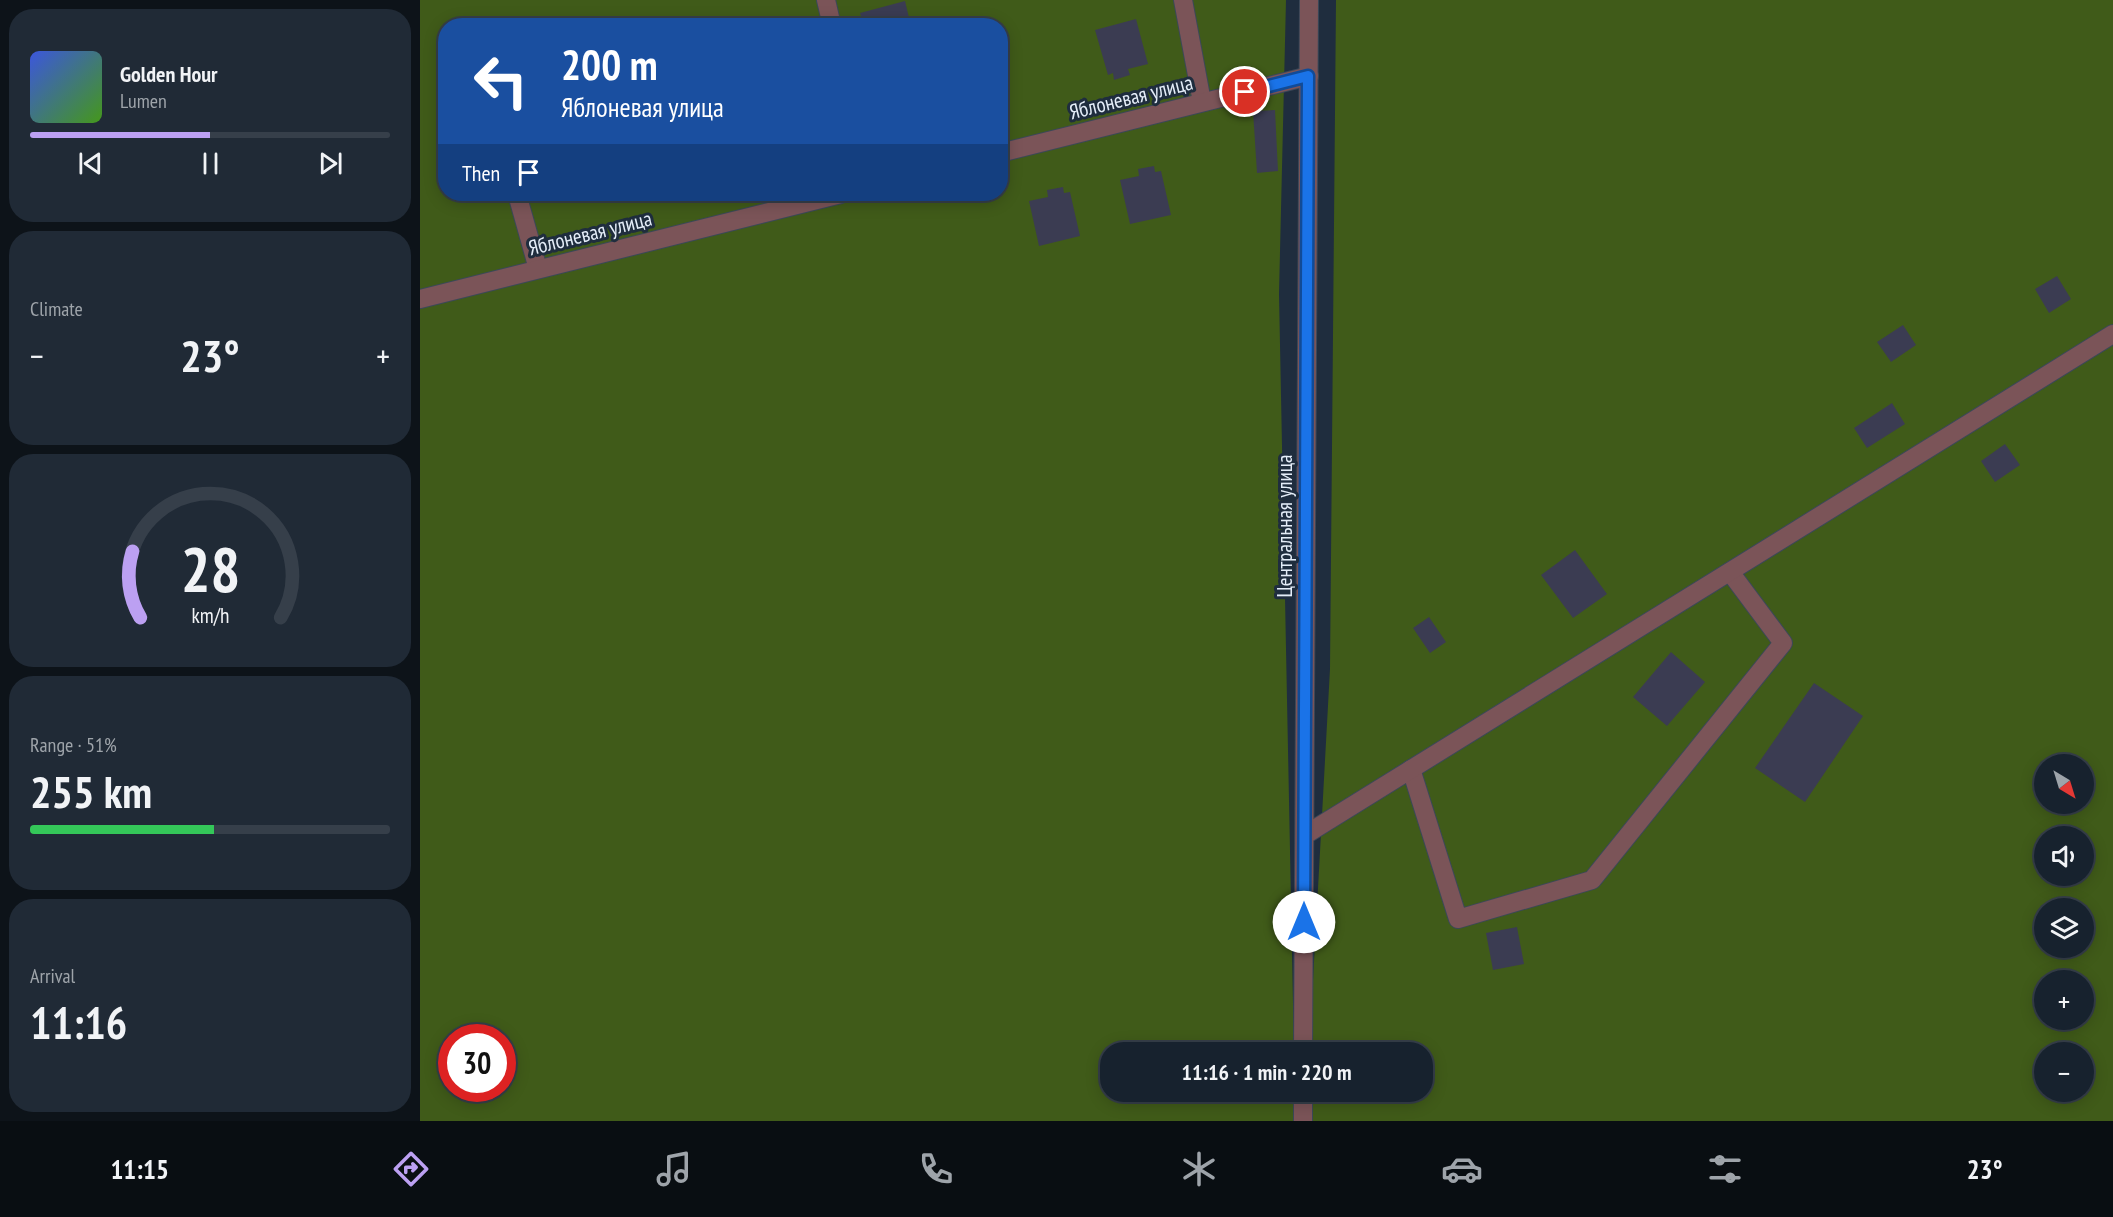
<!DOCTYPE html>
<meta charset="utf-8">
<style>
body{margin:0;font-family:"PT Sans Narrow",sans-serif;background:#202a36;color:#f1f3f6;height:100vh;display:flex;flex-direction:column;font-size:22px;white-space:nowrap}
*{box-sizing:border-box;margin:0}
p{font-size:20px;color:#9ea4aa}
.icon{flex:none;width:33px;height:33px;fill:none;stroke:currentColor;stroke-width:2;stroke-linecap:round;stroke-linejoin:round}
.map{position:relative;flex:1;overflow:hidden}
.drawer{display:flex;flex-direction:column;gap:9px;padding:9px;background:#0d1319;width:420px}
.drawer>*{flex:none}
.guide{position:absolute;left:18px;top:18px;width:570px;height:183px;border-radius:24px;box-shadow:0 3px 15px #0003,0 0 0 2px #363f4a;background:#1a4fa0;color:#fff;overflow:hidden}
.needle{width:39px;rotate:142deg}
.controls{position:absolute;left:1614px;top:754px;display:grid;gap:12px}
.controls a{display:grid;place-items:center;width:60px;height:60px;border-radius:50%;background:#17222e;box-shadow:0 3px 15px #0003,0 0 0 2px #363f4a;font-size:30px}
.speed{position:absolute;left:18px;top:1024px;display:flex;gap:12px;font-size:30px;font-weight:700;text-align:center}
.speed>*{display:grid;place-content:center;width:78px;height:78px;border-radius:50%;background:#17222e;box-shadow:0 3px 15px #0003,0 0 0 2px #363f4a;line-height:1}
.speed .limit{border:9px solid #d22;background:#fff;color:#111}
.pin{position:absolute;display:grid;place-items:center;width:51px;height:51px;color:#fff;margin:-26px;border:3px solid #fff;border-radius:50%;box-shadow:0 2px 6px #0007}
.me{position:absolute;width:66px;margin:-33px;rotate:0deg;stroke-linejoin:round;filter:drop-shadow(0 0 4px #0008)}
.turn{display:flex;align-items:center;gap:21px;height:126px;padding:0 24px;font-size:27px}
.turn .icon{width:78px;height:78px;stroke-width:2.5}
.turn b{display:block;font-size:42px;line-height:51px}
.then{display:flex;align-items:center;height:57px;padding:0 24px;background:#0003;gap:12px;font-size:22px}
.big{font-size:45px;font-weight:800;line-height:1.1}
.drawer .widget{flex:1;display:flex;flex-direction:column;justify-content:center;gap:9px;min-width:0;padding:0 21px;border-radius:24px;background:#202a36}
.drawer .dial{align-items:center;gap:0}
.dial svg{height:156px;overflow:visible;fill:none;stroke:#363f4a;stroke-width:7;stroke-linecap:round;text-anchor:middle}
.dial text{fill:#f1f3f6;stroke:none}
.song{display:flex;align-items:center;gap:18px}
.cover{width:72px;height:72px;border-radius:9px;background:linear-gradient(135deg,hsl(230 70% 55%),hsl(100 70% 35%))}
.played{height:6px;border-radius:3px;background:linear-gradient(90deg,#bca0f2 50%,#363f4a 50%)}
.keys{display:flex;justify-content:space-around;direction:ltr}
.heat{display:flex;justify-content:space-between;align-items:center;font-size:33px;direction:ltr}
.charge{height:9px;border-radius:4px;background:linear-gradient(90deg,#34c759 51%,#363f4a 0)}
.trip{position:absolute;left:680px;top:1042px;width:333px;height:60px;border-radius:24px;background:#17222e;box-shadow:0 3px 15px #0003,0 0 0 2px #363f4a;font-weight:800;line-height:60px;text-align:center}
.tab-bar{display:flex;height:96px;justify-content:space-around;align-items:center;background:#090e12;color:#9ea4aa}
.tab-bar .icon{width:42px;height:42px}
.tab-bar .current{color:#bca0f2}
.tab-bar b{font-size:27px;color:#f1f3f6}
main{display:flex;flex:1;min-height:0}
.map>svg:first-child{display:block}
</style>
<main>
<section class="drawer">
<div class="widget">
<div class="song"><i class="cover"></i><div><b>Golden Hour</b><p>Lumen</p></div></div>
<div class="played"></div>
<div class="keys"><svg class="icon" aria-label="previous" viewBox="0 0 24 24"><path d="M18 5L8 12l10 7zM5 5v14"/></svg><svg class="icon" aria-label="pause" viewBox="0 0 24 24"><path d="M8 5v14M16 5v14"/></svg><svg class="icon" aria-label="next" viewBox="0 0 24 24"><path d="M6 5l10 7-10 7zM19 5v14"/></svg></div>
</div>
<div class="widget"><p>Climate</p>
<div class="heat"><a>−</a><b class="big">23°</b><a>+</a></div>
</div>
<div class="widget dial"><svg viewBox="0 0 100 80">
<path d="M14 69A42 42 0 1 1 86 69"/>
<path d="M14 69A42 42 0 0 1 10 35" stroke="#bca0f2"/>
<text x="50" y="56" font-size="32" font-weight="700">28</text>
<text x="50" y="72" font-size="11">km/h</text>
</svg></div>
<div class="widget"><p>Range · 51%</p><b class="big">255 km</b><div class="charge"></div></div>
<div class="widget"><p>Arrival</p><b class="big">11:16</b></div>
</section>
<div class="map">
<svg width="1693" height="1121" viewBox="0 0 1693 1121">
<rect width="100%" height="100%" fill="#1f2d3e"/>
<g fill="#405b19" fill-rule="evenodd">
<path d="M0,0H866L859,294L874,1053H690V1092H875V1121H0ZM26,26H580V194H26ZM32,1038H82V1089H32Z"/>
<path d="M916,0H1693V1121H887V1092H1002V1053H889L910,669ZM1624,765H1664V804H1624ZM1624,837H1664V876H1624ZM1624,909H1664V948H1624ZM1624,981H1664V1020H1624ZM1624,1053H1664V1092H1624Z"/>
</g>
<g fill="#3b3c52">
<path d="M485,1L491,26H444L440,13Z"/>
<path d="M716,19L728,64L708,69L710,75L694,80L693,73L688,75L675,30Z"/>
<path d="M855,110L858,171L837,173L833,111Z"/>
<path d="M734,166L735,172L741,171L751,215L710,224L700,180L719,176L718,169Z"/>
<path d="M643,187L644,193L650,192L660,236L619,246L609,201L628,197L627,190Z"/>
<path d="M1637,276L1651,299L1629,313L1615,289Z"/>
<path d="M1483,325L1496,345L1471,362L1457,342Z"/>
<path d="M1472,403L1485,424L1447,448L1434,428Z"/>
<path d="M1585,444L1600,465L1575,482L1561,461Z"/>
<path d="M1155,550L1187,594L1153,618L1121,575Z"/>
<path d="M1009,617L1026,642L1010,653L993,628Z"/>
<path d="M1251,652L1285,682L1247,726L1213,697Z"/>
<path d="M1394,683L1443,716L1385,802L1335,768Z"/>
<path d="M1097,927L1104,964L1073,970L1066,933Z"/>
</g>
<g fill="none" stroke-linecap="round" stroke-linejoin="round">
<g stroke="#3b4858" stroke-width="20">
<g id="street">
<path d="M406,0L412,26"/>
<path d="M763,0L782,102"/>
<path d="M580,153L889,76"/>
<path d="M97,194L118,269"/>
<path d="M0,299L421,194"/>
<path d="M991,769L1038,919L1172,880L1363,643L1310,572"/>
<path d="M885,835L1693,334"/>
<path d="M883,1053L889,0"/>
<path d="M883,1121V1092"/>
</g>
</g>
<use href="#street" stroke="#7b5458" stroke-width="18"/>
</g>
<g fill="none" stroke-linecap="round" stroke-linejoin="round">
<g stroke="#114b97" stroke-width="15">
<path id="route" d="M825,92L888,76L884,922"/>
</g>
<use href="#route" stroke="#1a73e8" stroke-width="10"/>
</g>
<g text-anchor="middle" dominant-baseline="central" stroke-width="6" stroke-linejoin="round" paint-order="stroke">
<g font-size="21" fill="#e4edf8" stroke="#1f2d3e">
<text transform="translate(711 97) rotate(-14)">Яблоневая улица</text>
<text transform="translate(170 233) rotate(-14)">Яблоневая улица</text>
<text transform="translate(864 526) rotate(-90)">Центральная улица</text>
</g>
</g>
</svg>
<div class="controls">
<a><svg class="needle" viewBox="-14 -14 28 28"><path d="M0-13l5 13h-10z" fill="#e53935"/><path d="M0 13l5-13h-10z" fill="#9ea4aa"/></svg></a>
<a><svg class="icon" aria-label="sound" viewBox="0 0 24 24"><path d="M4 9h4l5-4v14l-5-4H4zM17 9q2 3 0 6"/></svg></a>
<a><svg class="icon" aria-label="layers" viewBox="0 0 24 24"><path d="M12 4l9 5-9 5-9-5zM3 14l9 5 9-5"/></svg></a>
<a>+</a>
<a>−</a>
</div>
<div class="speed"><div class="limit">30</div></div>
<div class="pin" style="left:825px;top:92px;background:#d93025"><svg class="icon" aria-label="arrive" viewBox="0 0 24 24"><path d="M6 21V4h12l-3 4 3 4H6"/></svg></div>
<svg class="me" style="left:884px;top:922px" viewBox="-20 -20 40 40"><circle r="19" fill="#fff"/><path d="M0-13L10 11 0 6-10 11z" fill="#1a73e8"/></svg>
<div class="trip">11:16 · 1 min · 220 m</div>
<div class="guide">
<div class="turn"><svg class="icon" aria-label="left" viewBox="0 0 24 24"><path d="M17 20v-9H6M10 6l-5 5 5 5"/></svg><div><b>200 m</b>Яблоневая улица</div></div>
<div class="then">Then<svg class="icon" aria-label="arrive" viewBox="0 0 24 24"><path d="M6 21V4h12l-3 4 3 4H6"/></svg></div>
</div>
</div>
</main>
<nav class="tab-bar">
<b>11:15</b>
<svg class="icon current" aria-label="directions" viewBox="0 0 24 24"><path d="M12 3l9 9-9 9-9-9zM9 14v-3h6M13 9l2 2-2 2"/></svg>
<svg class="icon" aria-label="music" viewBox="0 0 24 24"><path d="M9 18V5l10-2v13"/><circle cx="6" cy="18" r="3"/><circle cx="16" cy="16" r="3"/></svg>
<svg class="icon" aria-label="phone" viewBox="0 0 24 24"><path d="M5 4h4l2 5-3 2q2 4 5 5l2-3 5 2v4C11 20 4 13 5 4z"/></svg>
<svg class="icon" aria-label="climate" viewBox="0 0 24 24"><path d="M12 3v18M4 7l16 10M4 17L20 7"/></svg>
<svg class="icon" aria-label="car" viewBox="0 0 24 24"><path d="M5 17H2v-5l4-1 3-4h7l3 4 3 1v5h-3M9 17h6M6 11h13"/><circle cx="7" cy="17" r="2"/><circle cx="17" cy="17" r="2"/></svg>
<svg class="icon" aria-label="filters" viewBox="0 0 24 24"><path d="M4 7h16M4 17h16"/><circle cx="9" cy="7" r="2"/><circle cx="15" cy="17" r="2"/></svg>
<b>23°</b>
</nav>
